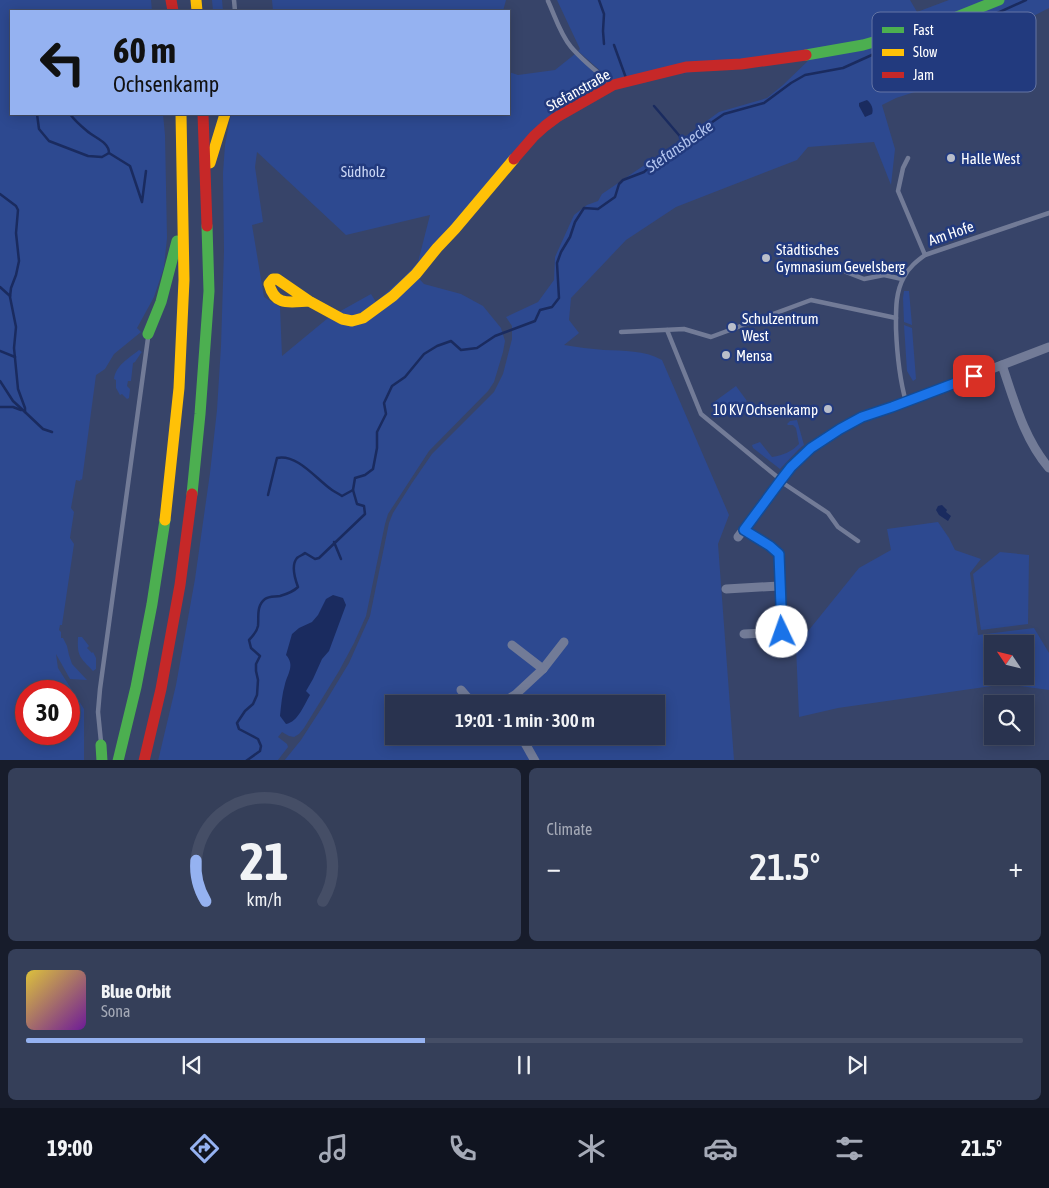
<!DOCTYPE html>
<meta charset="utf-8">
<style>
body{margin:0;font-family:"Asap Condensed",sans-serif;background:#353f59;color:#f1f3f6;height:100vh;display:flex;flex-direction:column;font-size:19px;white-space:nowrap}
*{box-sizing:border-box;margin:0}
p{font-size:16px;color:#a5aab7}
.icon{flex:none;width:28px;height:28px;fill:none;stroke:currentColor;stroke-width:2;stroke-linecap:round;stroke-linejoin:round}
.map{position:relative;height:760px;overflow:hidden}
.side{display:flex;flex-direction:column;gap:8px;padding:8px;background:#171c2b;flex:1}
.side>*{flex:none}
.hud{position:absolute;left:10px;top:10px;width:500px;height:105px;border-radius:0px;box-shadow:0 2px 12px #0003,0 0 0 1px #454e66;background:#95b2f1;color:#111;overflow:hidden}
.needle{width:32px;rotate:305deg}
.buttons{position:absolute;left:984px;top:635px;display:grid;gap:10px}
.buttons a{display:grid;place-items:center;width:50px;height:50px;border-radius:0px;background:#29334f;box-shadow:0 2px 12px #0003,0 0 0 1px #454e66;font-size:25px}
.speed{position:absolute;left:15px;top:680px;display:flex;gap:10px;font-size:25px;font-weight:700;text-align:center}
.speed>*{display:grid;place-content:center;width:65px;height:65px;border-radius:50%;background:#29334f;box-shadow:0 2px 12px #0003,0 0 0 1px #454e66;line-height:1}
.speed .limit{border:8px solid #d22;background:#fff;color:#111}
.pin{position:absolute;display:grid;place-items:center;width:42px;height:42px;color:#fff;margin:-21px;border-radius:10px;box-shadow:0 2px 8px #0006}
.me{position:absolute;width:55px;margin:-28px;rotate:357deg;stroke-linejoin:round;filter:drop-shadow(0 0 4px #0008)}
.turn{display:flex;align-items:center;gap:18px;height:105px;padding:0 20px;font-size:22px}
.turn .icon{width:65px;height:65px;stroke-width:2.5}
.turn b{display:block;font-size:35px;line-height:42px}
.big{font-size:38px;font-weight:600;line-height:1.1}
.side .card{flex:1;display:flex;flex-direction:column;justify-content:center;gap:8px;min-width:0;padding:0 18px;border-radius:8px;background:#353f59}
.side .dial{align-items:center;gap:0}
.dial svg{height:130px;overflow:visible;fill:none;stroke:#454e66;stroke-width:7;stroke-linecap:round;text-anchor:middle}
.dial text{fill:#f1f3f6;stroke:none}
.song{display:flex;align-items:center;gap:15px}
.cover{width:60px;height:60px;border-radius:8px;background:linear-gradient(135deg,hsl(50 70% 55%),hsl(280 70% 35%))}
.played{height:5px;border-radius:2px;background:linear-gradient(90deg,#95b2f1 40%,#454e66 40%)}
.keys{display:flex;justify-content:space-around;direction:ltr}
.heat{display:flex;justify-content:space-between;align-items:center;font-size:28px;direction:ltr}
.side .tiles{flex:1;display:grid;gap:8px;grid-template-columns:1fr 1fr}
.card:last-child{grid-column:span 2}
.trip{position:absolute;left:385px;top:695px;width:280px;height:50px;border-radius:0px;background:#29334f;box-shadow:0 2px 12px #0003,0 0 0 1px #454e66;font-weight:600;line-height:50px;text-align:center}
.dock{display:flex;height:80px;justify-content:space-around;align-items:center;background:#101420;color:#a5aab7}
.dock .icon{width:35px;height:35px}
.dock .selected{color:#95b2f1}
.dock b{font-size:22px;color:#f1f3f6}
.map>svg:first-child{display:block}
</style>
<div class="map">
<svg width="1049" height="761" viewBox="0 0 1049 761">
<rect width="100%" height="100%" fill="#374469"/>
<g fill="#2d4990" fill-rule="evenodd">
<path d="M0,0H151L152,11H11V114H163L165,135L167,238L164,267L154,297L137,328L141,332L114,354L105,369L96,375L82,480L81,479L80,481L76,480L71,508L74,512L70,538L74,544L62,625H60L59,630L61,632V638H63L67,646L69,655L72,664L87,680L70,679L56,654L58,668L84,709V760L0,761ZM26,691H69V734H26Z"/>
<path d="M212,0H222L223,11H213Z"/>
<path d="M272,0H506L503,11H273Z"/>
<path d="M557,0H910L917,12L949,0H1049V8L981,43L963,48L942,50L952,80L896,98L882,105L895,149L891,185L874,142L808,147L797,160L676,207L626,240L571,298L569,320L579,333L564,345C577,347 591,349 604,350C624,351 644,350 662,360L729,515L718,544L734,760L284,761L301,740L323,706L349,663L370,616L389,523L393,513L412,483L432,454L494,392L503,374L512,339V326L506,317L538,302L554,280L555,257L574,215L587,205L598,201L602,194L671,147L719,112L767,98L783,85L812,57L613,82L578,51L580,49ZM394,704H656V736H394Z"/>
<path d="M575,54L610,84L546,121L412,271L424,284L461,294L483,306L501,328L505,341L503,352L494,382L488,391L429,451L388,514L385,524L366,616L354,643L339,671L304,728L299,734L294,737L289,736L282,732L278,737L287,744L288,747L278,760L158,761L176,685L195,579L210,473L217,410L221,346L224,251L223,173L225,145L231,114H509V72L518,75L555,70ZM257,152L346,235L430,215L418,262L406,275L376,302L371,294L328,318L282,356L280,307L264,297L252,225L263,222L255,167Z"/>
<path d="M904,291H909L912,325L904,322L903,298Z"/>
<path d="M904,325L912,328L916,379L913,381L907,371Z"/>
<path d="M139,350L142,352L141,353L135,362L133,363L131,381H128L127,386L130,389L129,398L127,399L122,394L120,395L116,388V380L114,379C116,365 128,359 139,350Z"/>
<path d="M736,386L747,401L724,417L714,402Z"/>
<path d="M797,420L804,445L800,448L780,469L753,448L752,445L760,442L772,457C784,455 791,452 799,444L796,428L793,425H788L787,424L790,421Z"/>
<path d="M938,522L949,538L955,550L981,559L970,573L978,635L1034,628L1049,653V690L1006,684L838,708L799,717L796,646L859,568L891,550L887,529ZM992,644H1025V676H992Z"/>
<path d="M1000,552L1029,555L1028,624L981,630L973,574Z"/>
<path d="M78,637H82L89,646L87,648L92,653L93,652L96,658V669L93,671C80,657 77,657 78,637Z"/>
</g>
<g fill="#1a2b5f">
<path d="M867,100C871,103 874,109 872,114L865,117L859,106V103Z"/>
<path d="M942,505L947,510L946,512L951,516L948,521L939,515L936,510L938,506Z"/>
<path d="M333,595L343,598L346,605L329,651L322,659L313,679L306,691L310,695C304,705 298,722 286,724L280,716C281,706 282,694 285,684C288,673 295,665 286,655L292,634L299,628L312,622L318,615L326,599Z"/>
</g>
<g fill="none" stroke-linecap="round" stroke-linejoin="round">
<g stroke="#1a2b5f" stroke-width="2.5">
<path d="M599,0L604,14L603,31L604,44"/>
<path d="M614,45L626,78"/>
<path d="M654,106L684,141"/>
<path d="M37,114L39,129L49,141L88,156L102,157L109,153"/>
<path d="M70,114C75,121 81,126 87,131C95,138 109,142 109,153L130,166L142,202L146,171"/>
<path d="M0,194L16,206L18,210L16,233L19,261L16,275L11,288L10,297L16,327L14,348L18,389L25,408V412L43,429L52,432"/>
<path d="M0,287L10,296"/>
<path d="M0,351L15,357"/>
<path d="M0,381L13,401L25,412"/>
<path d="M0,407H13L21,410"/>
<path d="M268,495L276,462L277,458C298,454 316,479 332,490C335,492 339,494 342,496L353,490"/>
<path d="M334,542L341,559"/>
<path d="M246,761L260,751L261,746L258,739L239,729L237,723L245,711L253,704L257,695L258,680L256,671V664L260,656L251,648L249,640C253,636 257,631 258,626C259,617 256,606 265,599C269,596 275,597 280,596C287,594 293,592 298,587C295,579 291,565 297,558C299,556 303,555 305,553L315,559L319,558L365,514L364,506L357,504L353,490L355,478L365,475L373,469L377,448V432L386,414L384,403L392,386L405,377L424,354L437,346L451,341L461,350L477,348L495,336L535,321L540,310L552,307L559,298L557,263L561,252L570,237L575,222L584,208L598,209L615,197L619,184L623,180L644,172L660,158L724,114L764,103L791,83L805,75L843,68L874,54L888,45L924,36L937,38L971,25L1026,0"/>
</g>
<g stroke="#727b97" stroke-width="4.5">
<path d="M234,0L235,11"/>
<path d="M548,1C555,16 560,34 571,47C583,61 598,73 612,84"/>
<path d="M908,158L903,168L898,191L925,255"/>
<path d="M846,272L864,279L884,275L902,279"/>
<path d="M667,330L701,414L781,480"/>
<path d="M621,332L684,329L711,337L811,300L896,318"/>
<path d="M906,402C899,377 897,354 896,329C896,311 895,293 904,277C909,267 917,261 925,255L1049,213"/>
<path d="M780,481L828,513L838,527L858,541"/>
<path d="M101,742L98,712L100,689L148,338"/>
</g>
<g stroke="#727b97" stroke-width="9">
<path d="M1002,365C1014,400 1024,439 1049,468"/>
<path d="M738,537L791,467L811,448L840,429L862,417L892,407L1049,347"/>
<path d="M726,589L779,586"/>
<path d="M744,634L782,632L779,554L770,546L744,530"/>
<path d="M543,669L564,642"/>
<path d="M461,690L473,704"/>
<path d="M490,704L503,702"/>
<path d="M504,704L503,702L515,695L543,669L512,645"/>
<path d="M521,736L535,761"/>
</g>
<g stroke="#4caf50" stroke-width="11">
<path d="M806,55L863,45L944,22L999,0"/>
<path d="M148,334L161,302L177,241"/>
<path d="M192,494L200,414L209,291L207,226"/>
<path d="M101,745L102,761"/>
<path d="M118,761L136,687L152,604L165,520"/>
</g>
<g stroke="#ffc107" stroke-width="11">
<path d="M196,0L197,11"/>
<path d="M210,163L225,114"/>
<path d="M309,301C290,302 275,307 269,284L273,279H277L309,301L342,319L352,321L363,318L393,296L416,274L437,248L455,229L514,159"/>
<path d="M165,520L179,388L184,280L181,114"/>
</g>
<g stroke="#c62828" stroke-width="11">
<path d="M171,0L173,11"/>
<path d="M203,114L207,226"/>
<path d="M514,159L534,136L545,126L557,117L613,85L686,67L741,64L806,55"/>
<path d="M144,761L161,689L180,585L192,494"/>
</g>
</g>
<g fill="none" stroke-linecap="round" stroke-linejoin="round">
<g stroke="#114b97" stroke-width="12">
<path id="route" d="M782,632L779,554L770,546L744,530L781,480L791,467L811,448L840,429L862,417L892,407L974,376"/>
</g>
<use href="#route" stroke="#1a73e8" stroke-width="9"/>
</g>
<g fill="#b9beca" stroke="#223a7e" stroke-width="2">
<circle cx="951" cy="158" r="5"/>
<circle cx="766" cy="258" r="5"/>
<circle cx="732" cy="327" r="5"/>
<circle cx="726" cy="355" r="5"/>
<circle cx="828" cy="409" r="5"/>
</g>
<g text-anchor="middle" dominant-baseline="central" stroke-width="5" stroke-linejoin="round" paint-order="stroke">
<g font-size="15" fill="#fff" stroke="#223a7e">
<text transform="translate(578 90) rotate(-29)">Stefanstraße</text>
<text transform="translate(951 233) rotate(-19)">Am Hofe</text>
</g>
<g font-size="15" fill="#fff" stroke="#223a7e" text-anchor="start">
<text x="961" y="158">Halle West</text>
<text x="776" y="249">Städtisches<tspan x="776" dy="17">Gymnasium Gevelsberg</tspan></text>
<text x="742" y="318">Schulzentrum<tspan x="742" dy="17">West</tspan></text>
<text x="736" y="355">Mensa</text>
<text x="818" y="409" text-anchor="end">10 KV Ochsenkamp</text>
</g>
<g font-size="15" fill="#cad6f5" stroke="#223a7e">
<text x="363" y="171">Südholz</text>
</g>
<g font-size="16" font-style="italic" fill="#b1c3ee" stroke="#223a7e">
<text transform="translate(679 146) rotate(-35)">Stefansbecke</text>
</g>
</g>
<rect x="872" y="12" width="164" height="80" rx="8" fill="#223a7e" stroke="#6475a5" stroke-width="1"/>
<rect x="882" y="27" width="22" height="6" fill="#4caf50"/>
<rect x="882" y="49" width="22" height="7" fill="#ffc107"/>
<rect x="882" y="72" width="22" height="6" fill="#c62828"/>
<g font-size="14" fill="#fff">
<text x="913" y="35">Fast</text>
<text x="913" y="57">Slow</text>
<text x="913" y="80">Jam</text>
</g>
</svg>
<div class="buttons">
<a><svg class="needle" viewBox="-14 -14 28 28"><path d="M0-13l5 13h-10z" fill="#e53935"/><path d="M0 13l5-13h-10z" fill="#a5aab7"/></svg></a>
<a><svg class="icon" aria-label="search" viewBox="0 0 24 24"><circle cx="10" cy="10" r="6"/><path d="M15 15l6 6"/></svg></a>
</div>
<div class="speed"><div class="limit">30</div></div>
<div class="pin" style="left:974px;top:376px;background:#d93025"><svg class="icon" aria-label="arrive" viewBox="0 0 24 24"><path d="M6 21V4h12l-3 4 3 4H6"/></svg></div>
<svg class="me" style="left:782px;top:632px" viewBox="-20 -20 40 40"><circle r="19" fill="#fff"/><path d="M0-13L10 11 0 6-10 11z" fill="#1a73e8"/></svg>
<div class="trip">19:01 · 1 min · 300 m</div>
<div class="hud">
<div class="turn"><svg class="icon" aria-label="left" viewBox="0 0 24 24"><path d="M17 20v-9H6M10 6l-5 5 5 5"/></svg><div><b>60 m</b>Ochsenkamp</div></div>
</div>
</div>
<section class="side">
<div class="tiles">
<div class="card dial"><svg viewBox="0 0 100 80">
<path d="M14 69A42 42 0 1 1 86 69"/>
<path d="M14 69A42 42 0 0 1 8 44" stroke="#95b2f1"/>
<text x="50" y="56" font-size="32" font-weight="700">21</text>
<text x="50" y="72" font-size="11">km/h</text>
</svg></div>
<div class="card"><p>Climate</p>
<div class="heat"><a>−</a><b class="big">21.5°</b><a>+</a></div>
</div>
<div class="card">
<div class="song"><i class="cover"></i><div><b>Blue Orbit</b><p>Sona</p></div></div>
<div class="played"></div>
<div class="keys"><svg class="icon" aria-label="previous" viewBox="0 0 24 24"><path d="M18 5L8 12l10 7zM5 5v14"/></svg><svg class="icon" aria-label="pause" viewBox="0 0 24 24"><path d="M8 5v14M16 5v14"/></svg><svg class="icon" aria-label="next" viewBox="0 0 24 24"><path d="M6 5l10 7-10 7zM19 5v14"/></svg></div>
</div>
</div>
</section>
<nav class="dock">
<b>19:00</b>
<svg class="icon selected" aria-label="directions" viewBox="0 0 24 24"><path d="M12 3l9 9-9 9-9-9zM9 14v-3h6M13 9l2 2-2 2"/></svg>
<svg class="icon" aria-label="music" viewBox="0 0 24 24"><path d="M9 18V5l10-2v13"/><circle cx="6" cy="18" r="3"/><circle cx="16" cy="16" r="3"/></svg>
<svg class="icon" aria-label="phone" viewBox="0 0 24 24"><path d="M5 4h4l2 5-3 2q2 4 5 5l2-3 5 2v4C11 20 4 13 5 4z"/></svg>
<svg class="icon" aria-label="climate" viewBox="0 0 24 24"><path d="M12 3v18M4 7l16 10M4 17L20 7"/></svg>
<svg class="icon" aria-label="car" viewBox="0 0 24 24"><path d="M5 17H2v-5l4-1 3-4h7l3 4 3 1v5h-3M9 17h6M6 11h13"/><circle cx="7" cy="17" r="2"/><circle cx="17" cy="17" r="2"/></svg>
<svg class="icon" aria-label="filters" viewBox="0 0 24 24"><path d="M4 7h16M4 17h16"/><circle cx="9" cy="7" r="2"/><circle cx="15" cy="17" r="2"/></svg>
<b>21.5°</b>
</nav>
